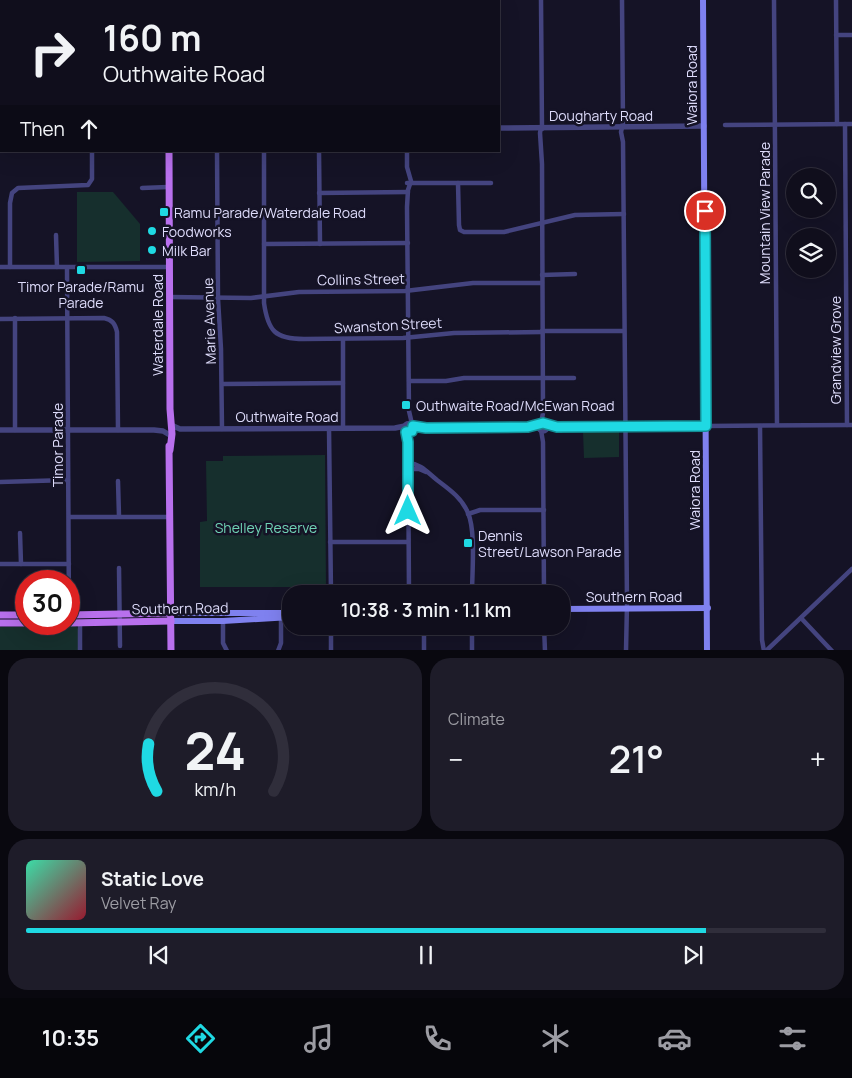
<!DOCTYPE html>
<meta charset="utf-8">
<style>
body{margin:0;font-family:Manrope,sans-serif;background:#1e1c29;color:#f1f3f6;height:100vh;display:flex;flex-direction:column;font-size:19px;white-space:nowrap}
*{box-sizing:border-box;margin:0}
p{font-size:16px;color:#9c9ca3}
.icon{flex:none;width:28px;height:28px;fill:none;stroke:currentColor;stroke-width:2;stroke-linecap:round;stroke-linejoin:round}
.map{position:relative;height:650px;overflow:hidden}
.side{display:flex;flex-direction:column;gap:8px;padding:8px;background:#09080f;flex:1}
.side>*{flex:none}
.hud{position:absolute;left:0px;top:0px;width:500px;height:152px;box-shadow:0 5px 20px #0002,0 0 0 1px #302e3b;background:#100e1c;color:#f1f3f6;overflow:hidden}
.tools{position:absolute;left:786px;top:168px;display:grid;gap:10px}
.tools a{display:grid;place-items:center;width:50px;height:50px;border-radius:50%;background:#100e1c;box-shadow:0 5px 20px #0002,0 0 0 1px #302e3b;font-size:25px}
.speed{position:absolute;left:15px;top:570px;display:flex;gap:10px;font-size:25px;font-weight:700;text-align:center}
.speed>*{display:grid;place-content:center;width:65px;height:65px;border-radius:50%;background:#100e1c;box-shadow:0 5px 20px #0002,0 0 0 1px #302e3b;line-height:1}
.speed .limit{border:8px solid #d22;background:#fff;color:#111}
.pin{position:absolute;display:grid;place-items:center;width:42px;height:42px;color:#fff;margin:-21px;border:2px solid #fff;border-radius:50%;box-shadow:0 1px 5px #0007}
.me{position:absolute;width:55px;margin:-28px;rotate:0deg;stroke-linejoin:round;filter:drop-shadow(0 0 4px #0008)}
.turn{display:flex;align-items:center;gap:18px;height:105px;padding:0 20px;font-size:22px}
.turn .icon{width:65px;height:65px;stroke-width:2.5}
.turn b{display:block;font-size:35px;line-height:42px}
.then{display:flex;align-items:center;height:48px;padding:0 20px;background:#0003;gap:10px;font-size:19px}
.big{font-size:38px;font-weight:600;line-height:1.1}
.side .tile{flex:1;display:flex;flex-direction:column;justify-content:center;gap:8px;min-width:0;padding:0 18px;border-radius:20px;background:#1e1c29}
.side .dial{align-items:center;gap:0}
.dial svg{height:130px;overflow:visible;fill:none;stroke:#302e3b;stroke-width:7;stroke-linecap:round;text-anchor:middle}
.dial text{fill:#f1f3f6;stroke:none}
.song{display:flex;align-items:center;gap:15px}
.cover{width:60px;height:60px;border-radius:8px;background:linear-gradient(135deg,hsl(160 70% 55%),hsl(350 70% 35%))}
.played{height:5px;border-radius:2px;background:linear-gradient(90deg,#1fd9e3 85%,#302e3b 85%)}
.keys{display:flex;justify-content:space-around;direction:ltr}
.heat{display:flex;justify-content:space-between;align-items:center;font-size:28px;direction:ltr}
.side .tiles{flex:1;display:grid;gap:8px;grid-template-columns:1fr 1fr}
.tile:last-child{grid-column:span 2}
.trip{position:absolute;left:282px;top:585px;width:288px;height:50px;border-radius:20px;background:#100e1c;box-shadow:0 5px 20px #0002,0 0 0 1px #302e3b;font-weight:600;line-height:50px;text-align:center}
.dock{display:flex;height:80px;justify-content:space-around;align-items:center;background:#06060b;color:#9c9ca3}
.dock .icon{width:35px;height:35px}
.dock .on{color:#1fd9e3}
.dock b{font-size:22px;color:#f1f3f6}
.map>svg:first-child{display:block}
</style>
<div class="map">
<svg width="852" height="651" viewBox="0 0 852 651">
<rect width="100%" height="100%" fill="#151326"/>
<g fill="#162f2d">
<path d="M77,192H113L140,224V261L77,262Z"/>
<path d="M583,432H619V457L584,458Z"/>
<path d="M325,455L326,587H200V522L207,521L206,461H223V456Z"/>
<path d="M76,626L78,629V650H0V627Z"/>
</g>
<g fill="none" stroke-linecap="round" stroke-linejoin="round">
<g stroke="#44447f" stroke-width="4.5">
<path d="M51,0V1"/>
<path d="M110,0V1"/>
<path d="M346,0V1"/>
<path d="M405,0V1"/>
<path d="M541,0L542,129"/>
<path d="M622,0L623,123L621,132L623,142L627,604L626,651"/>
<path d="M774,0L777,425"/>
<path d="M836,0L837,124"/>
<path d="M836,35H852"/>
<path d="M0,44H1"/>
<path d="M845,124L847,425"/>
<path d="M725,125L852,124"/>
<path d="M217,151L218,299L221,349L222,429"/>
<path d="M264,151V303C268,331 275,339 304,339L403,338L454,333L542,332"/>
<path d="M319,151L320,244"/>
<path d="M407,151V167L411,181L408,190L407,207L409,411L412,424"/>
<path d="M407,183H491"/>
<path d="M458,183L459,225L460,230L464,232H504L575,215L624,214"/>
<path d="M142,188L168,187"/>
<path d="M319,193L408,192"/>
<path d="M56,235L57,267"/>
<path d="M264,244L408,243"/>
<path d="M0,267H169"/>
<path d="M10,267V203L12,193L18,188L88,185L92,179V151"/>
<path d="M67,268L69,616"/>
<path d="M542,275L575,274"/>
<path d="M169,297L251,298L299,292L405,291L473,283H542"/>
<path d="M15,318V430"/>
<path d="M0,319L104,318C112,320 115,323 117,332L118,430"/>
<path d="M542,331H624"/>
<path d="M343,339V428"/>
<path d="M543,378H574"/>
<path d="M409,381H446L464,378H543"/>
<path d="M222,384L343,383"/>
<path d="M541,424L543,413L542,164L540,133L541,127"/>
<path d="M706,426L852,425"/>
<path d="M760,426L762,640L764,651"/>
<path d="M329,428L331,594"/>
<path d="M541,430L543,442L544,594"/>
<path d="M406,432L408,442L409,594"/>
<path d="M409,441L411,432"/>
<path d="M408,463C421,464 427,472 437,480C449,489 462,498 468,513C476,531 472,573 472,594"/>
<path d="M408,469H419L426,472"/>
<path d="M118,481L119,516"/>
<path d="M0,482L68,480"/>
<path d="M468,514L480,510H544"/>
<path d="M69,517H170"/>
<path d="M20,533L21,564"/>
<path d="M330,542H408"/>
<path d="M0,564H69"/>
<path d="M119,568L120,646"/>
<path d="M801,618L832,651"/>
<path d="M223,621V643L227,651"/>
<path d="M80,622V651"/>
<path d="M331,626V651"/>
<path d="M424,626V651"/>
<path d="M472,626V651"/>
<path d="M544,626L545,651"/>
<path d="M278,651L281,643V618"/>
<path d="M766,651L852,569"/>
</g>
<g stroke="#44447f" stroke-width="5.5">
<path d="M499,128L704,126"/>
<path d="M0,134H1"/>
<circle cx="543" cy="427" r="4"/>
<circle cx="409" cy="428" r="4.5"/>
<path d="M171,425L180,429L395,428L405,426"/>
<path d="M546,425L557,427L706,426"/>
<path d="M413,426L426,428L528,427L540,425"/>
<path d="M0,430H154L163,431L168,434"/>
</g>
<g stroke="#7f81ef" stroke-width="6">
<path d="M703,0L707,651"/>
<path d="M561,609L708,608"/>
<path d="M171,613H291"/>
<path d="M171,621H223L291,617"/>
</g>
<g stroke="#b870ed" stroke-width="7">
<path d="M169,0V1"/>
<path d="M169,151L170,409L172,434L170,450"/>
<path d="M169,446L171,651"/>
<path d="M0,615H26"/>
<path d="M69,615L171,613"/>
<path d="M0,623H26"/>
<path d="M69,623L171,621"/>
</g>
</g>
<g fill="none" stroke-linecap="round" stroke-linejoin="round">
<g stroke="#148d94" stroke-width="12">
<path id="route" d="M408,511V442L406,432L412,431L413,426L426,428L528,427L543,423L557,427L706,426L705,211"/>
</g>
<use href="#route" stroke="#1fd9e3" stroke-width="9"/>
</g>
<g fill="#1fd9e3" stroke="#151326" stroke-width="2">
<rect x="159" y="207" width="10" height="10" rx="2.5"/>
<circle cx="152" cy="231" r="5"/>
<circle cx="152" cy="250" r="5"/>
<rect x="76" y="265" width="10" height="10" rx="2.5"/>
<rect x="401" y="400" width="10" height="10" rx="2.5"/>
<rect x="463" y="538" width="10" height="10" rx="2.5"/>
</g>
<g text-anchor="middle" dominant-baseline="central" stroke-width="5" stroke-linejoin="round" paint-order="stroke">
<g font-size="14" fill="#dedcfb" stroke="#151326">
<text transform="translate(691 85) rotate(-90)">Waiora Road</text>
<text x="601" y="115">Dougharty Road</text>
<text transform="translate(764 213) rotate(-90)">Mountain View Parade</text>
<text transform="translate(361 279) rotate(-1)">Collins Street</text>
<text transform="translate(209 321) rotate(-92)">Marie Avenue</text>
<text transform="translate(157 325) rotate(-90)">Waterdale Road</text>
<text transform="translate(388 325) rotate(-3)">Swanston Street</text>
<text transform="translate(835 350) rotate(-90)">Grandview Grove</text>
<text x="287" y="416">Outhwaite Road</text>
<text transform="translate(57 445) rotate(-90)">Timor Parade</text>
<text transform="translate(694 490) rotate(-90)">Waiora Road</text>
<text x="634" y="596">Southern Road</text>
<text transform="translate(180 608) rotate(-1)">Southern Road</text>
</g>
<g font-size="14" fill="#dedcfb" stroke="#151326" text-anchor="start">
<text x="174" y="212">Ramu Parade/Waterdale Road</text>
<text x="162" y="231">Foodworks</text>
<text x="162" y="250">Milk Bar</text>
<text x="81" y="286" text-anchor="middle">Timor Parade/Ramu<tspan x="81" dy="16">Parade</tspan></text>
<text x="416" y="405">Outhwaite Road/McEwan Road</text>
<text x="478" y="535">Dennis<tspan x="478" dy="16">Street/Lawson Parade</tspan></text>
</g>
<g font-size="14" fill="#70d3b5" stroke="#151326">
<text x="266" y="527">Shelley Reserve</text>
</g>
</g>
</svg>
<div class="tools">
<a><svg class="icon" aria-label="search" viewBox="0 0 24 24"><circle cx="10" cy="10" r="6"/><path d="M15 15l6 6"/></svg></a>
<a><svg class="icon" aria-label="layers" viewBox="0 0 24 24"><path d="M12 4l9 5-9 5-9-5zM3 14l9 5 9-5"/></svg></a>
</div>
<div class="speed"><div class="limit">30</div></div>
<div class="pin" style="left:705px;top:211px;background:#d93025"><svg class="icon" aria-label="arrive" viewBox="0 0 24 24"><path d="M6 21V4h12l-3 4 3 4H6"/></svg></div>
<svg class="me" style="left:408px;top:511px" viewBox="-20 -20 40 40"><path d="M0-17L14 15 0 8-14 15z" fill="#1fd9e3" stroke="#fff" stroke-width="4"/></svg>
<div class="trip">10:38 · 3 min · 1.1 km</div>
<div class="hud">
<div class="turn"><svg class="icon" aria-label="right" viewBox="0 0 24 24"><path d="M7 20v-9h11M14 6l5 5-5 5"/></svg><div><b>160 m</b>Outhwaite Road</div></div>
<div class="then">Then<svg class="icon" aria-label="ahead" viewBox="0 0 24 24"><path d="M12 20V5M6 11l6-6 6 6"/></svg></div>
</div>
</div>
<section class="side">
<div class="tiles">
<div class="tile dial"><svg viewBox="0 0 100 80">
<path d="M14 69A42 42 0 1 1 86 69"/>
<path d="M14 69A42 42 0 0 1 9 40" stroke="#1fd9e3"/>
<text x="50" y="56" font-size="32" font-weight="700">24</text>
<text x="50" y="72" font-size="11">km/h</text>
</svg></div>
<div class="tile"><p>Climate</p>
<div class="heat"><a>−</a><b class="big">21°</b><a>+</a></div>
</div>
<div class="tile">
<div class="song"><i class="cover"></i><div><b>Static Love</b><p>Velvet Ray</p></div></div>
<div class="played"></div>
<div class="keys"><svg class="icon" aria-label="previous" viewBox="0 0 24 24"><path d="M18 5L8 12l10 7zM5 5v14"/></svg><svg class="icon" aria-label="pause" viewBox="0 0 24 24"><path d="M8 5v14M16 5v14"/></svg><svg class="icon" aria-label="next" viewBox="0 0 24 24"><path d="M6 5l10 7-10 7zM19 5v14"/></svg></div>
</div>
</div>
</section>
<nav class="dock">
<b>10:35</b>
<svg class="icon on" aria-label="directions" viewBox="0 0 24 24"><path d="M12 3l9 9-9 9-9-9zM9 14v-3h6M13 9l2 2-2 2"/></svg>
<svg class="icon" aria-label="music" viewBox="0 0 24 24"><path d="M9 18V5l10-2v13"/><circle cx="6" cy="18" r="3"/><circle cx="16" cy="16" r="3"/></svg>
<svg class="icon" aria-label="phone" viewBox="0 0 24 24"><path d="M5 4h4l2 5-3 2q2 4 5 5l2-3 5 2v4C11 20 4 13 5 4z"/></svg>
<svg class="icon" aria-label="climate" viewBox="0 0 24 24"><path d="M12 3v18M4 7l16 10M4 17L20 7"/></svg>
<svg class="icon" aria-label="car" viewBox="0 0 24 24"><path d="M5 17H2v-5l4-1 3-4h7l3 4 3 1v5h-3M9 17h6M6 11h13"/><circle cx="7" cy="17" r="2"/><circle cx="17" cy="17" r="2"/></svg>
<svg class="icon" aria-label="filters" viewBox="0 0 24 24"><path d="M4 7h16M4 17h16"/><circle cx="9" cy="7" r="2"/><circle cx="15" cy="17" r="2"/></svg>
</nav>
